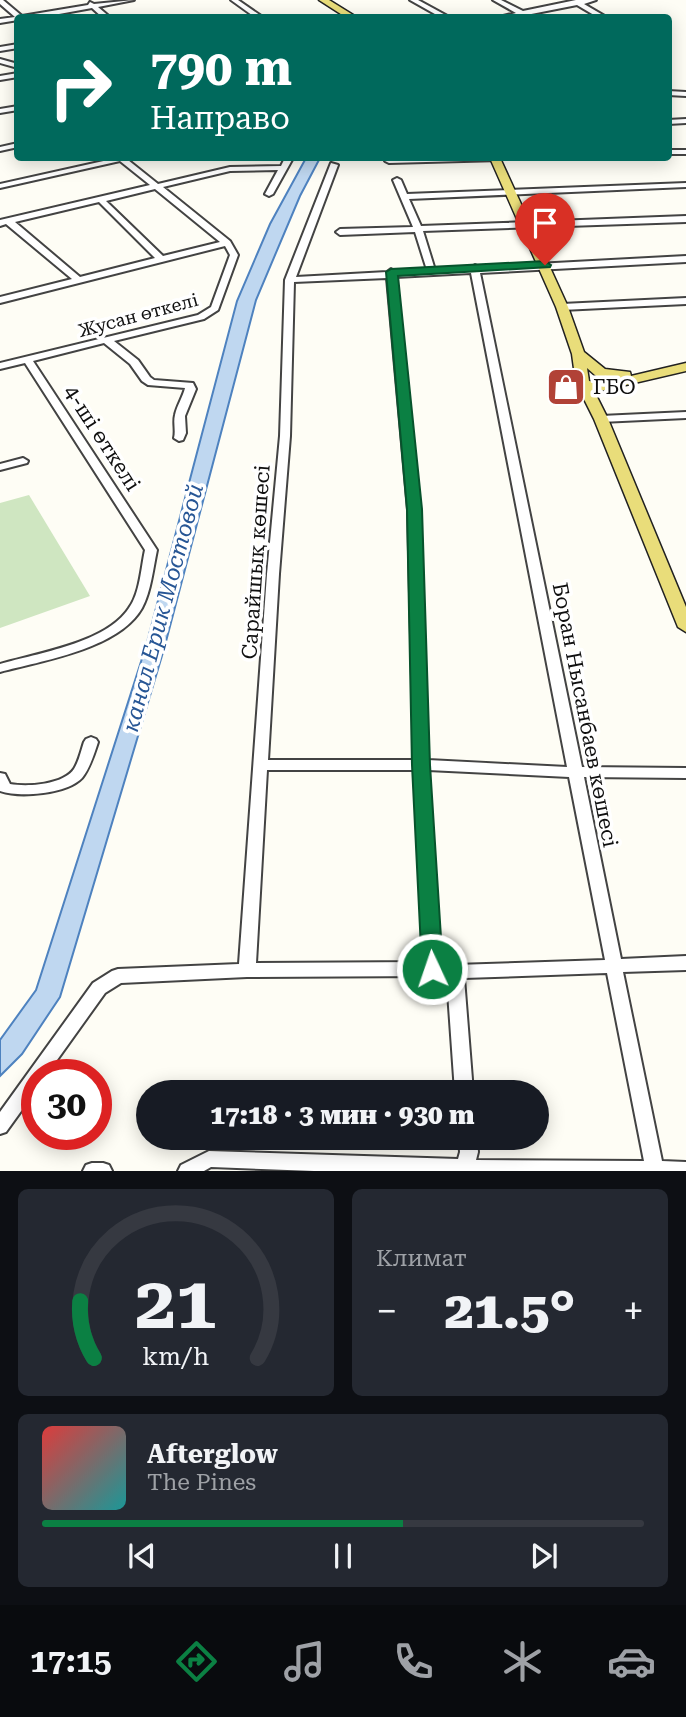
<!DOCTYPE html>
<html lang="ru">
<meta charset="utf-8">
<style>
body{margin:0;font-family:"Roboto Serif",serif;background:#242831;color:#f1f3f6;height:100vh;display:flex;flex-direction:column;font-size:26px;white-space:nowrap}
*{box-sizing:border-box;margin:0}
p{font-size:23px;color:#9ea1a6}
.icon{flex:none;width:38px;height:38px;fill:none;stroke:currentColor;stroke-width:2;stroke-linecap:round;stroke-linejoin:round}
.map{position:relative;height:1171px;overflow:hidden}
.drawer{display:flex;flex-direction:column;gap:18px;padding:18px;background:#0d0f14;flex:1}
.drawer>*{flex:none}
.banner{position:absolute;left:14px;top:14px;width:658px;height:147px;border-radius:7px;box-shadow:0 4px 18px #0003;background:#00695c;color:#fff;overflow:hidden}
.speed{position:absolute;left:21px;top:1059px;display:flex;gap:14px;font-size:35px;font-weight:700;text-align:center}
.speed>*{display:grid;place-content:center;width:91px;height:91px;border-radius:50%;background:#171b24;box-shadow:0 4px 18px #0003;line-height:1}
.speed .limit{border:10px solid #d22;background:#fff;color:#111}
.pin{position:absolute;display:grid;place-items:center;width:60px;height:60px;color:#fff;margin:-72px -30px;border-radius:50% 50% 50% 0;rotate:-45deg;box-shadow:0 0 7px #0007}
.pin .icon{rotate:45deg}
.me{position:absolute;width:77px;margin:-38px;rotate:357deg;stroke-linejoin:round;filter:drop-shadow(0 0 5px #0008)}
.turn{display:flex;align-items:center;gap:24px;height:147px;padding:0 21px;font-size:32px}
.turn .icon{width:91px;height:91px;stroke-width:2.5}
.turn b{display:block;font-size:49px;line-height:60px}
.big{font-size:52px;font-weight:800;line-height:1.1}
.drawer .widget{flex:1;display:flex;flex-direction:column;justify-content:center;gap:10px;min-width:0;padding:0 24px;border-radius:10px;background:#242831}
.drawer .dial{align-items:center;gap:0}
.dial svg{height:182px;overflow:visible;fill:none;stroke:#363941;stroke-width:7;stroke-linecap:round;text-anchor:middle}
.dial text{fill:#f1f3f6;stroke:none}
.song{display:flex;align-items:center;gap:21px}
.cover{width:84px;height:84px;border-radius:10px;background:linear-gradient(135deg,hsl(0 70% 55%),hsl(180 70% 35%))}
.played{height:7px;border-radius:4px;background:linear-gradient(90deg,#0b8043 60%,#363941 60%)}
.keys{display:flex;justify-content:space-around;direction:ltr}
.heat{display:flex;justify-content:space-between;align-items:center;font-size:38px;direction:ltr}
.drawer .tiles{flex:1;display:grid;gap:18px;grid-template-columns:1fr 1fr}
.widget:last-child{grid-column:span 2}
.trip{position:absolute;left:136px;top:1080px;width:413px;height:70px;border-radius:35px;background:#171b24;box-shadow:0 4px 18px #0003;font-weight:800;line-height:70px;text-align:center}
.dock{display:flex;height:112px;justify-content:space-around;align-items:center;background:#090b0e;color:#9ea1a6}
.dock .icon{width:49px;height:49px}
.dock .current{color:#0b8043}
.dock b{font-size:32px;color:#f1f3f6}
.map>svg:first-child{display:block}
</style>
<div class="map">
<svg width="686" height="1171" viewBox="0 0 686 1171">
<rect width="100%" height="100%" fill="#fefdf5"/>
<path fill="#cfe6c1" d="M29,495L90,596L0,628V503Z"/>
<path fill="#bfd7f0" stroke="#4e82bf" stroke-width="2" d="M306,158H320L300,196L256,300L164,649L60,997L22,1054L0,1076V1040L36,990L146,646L237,301L270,224Z"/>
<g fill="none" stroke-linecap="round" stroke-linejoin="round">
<g stroke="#434343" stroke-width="4">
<g id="minor">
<path d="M0,0H3L22,16L88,5L90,2L94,4L134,0L98,7L111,18H103L92,8L37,18H18V20L0,23V19L15,17L0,4Z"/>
<path d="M231,0H238L264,18H256Z"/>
<path d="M410,0H418L451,18H442Z"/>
<path d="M493,0H501L523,11L576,0H596L584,4L608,18H599L577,5L511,18H495L516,13Z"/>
<path d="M18,44V48L0,51V47Z"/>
<path d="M0,59L18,64V68L0,63Z"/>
<path d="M18,73V77L0,80V76Z"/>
<path d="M668,91L686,92V96L668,95Z"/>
<path d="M18,106V110L0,113V109Z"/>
<path d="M686,119V123L668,124V120Z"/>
<path d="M18,143V147L0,151V147Z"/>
<rect x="668" y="150" width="18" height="4"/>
<path d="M117,158H129L128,160L158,184L230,167L281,166L285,158H293L273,194L269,196L265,194L278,170L230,171L163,187L230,241L238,255L218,310L204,319L114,341L138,360L150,377L154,380L193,383L196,389L185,416L186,433L183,440L179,441L174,438C176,430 173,423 175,415C177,405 183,397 185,388L148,385L142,381L130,364L104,343L33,361L157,550C153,569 151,591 142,608C119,649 41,661 0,672V664C38,653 106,643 129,608C140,593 141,568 145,550L25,363L0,369V363L198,315L211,307L230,255L225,246L0,303V297L72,279L6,224L0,226V220L150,185L120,161L0,188V184ZM155,189L220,242L163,256L106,201ZM99,202L155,258L80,277L15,222Z"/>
<path d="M432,158H505L501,160L389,163L385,161L389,159Z"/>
<path d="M331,163L338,165L296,277L387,272L391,269L395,272L427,270L415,232L340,235L336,232L340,229L413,227L393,180L397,178L401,180L407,194L686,183V187L409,199L421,226L686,216V222L423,231L435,270L471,268L475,265L479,267L686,256V262L480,273L582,767L686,768V778L584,777L621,959L686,956V970L623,972L662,1161L686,1162V1171H314L211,1167L204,1171H178L181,1165L209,1151L458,1159L460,1152L459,1138H477L478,1152L476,1160L644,1161L607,973L464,978L473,1092H455L447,978L432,976L247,977L121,983L105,993L47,1074H37V1089L6,1132L0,1134V1112L93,983L112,971L118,969L239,964L267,574L280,436L285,280ZM471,273L567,767L428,760L420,510L396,277ZM387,278L408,510L414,760H268L279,574L290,436L294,282ZM267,770H414L424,962L256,963ZM428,770L569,777L605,960L455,965L440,963Z"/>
<path d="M686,298V304L562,310L557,307L562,304Z"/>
<path d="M686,412V418L601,422L596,419L601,416Z"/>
<path d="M23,458L28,461L27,463L0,470V464Z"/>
<path d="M91,737L96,739L98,742C94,754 90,768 82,778C67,794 20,798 0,791V773L5,774L10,784C27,787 63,785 74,769C79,761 81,751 84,742L86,739Z"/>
<path d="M92,1163H103L109,1165L112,1171H83L86,1165Z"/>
</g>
</g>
<g stroke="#212121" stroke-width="3">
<g id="major">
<path d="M319,0H329L358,18H347Z"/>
<path d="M490,158H500L568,307L584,352L605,369L630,372L631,376L686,363V371L600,391L593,389L608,419L686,607V632L678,627L594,419L576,383L572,354L556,307ZM587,368L596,376L620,378L600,383L589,381Z"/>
</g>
</g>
<use href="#minor" fill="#fff" fill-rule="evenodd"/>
<use href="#major" fill="#e9dd7a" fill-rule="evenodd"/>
</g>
<path fill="#0b8043" stroke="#07532c" stroke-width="2" d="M545,261L551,265L550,267L398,276L422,509L430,765L443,969L440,975L432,978L425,975L422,969L412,765L407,509L386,272L391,269Z"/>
<defs>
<g id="shop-square" transform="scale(2.0125)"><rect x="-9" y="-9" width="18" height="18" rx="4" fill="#b14237" stroke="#fff"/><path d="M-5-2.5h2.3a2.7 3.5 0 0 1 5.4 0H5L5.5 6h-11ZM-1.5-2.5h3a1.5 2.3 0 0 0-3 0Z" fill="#fff"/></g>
</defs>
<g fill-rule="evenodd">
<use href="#shop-square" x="566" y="387"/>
</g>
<g text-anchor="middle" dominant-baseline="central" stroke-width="7" stroke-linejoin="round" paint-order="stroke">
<g font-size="18" fill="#101010" stroke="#fff">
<text transform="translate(138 315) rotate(-15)">Жусан өткелі</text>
</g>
<g font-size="21" fill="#101010" stroke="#fff" text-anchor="start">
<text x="593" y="387">ГБО</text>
</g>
<g font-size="21" fill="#101010" stroke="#fff">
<text transform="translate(102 438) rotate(57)">4-шi өткелi</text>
<text transform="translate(256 562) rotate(-86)">Сарайшық көшесі</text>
<text transform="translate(585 715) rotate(79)">Боран Нысанбаев көшесі</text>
</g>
<g font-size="23" font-style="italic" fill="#275695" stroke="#fff">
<text transform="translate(163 608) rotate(-75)">канал Ерик Мостовой</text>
</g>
</g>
</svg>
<div class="speed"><div class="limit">30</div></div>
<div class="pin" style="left:545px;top:265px;background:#d93025"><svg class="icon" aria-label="arrive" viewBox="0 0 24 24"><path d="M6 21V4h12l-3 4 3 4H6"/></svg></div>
<svg class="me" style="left:432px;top:969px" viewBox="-20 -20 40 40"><circle r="17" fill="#0b8043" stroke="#fff" stroke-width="3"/><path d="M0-11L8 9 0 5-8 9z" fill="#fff"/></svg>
<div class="trip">17:18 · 3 мин · 930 m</div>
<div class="banner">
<div class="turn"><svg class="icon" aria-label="right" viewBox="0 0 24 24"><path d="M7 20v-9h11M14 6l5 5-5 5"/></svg><div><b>790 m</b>Направо</div></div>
</div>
</div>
<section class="drawer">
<div class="tiles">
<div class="widget dial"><svg viewBox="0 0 100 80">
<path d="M14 69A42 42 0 1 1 86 69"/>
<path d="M14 69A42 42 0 0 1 8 44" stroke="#0b8043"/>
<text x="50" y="56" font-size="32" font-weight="700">21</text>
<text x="50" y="72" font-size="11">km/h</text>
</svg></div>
<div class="widget"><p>Климат</p>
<div class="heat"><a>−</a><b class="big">21.5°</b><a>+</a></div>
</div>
<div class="widget">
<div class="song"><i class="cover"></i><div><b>Afterglow</b><p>The Pines</p></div></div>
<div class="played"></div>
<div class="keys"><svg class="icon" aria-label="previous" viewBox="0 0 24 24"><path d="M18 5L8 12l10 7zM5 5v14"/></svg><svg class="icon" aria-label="pause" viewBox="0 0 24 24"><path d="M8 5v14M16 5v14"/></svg><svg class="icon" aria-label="next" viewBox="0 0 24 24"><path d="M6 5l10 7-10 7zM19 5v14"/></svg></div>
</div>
</div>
</section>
<nav class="dock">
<b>17:15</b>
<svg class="icon current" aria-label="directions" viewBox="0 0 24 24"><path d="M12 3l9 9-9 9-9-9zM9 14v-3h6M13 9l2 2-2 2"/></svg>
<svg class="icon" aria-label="music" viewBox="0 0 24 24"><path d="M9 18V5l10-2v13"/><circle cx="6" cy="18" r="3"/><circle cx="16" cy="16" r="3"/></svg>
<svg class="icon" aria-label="phone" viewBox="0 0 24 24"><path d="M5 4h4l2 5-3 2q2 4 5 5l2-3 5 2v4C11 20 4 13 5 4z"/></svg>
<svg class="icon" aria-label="climate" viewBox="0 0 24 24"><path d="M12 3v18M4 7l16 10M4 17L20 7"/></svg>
<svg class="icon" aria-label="car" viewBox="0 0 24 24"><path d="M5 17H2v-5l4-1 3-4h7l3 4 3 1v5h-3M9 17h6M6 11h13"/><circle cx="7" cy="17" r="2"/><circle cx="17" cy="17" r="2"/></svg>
</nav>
